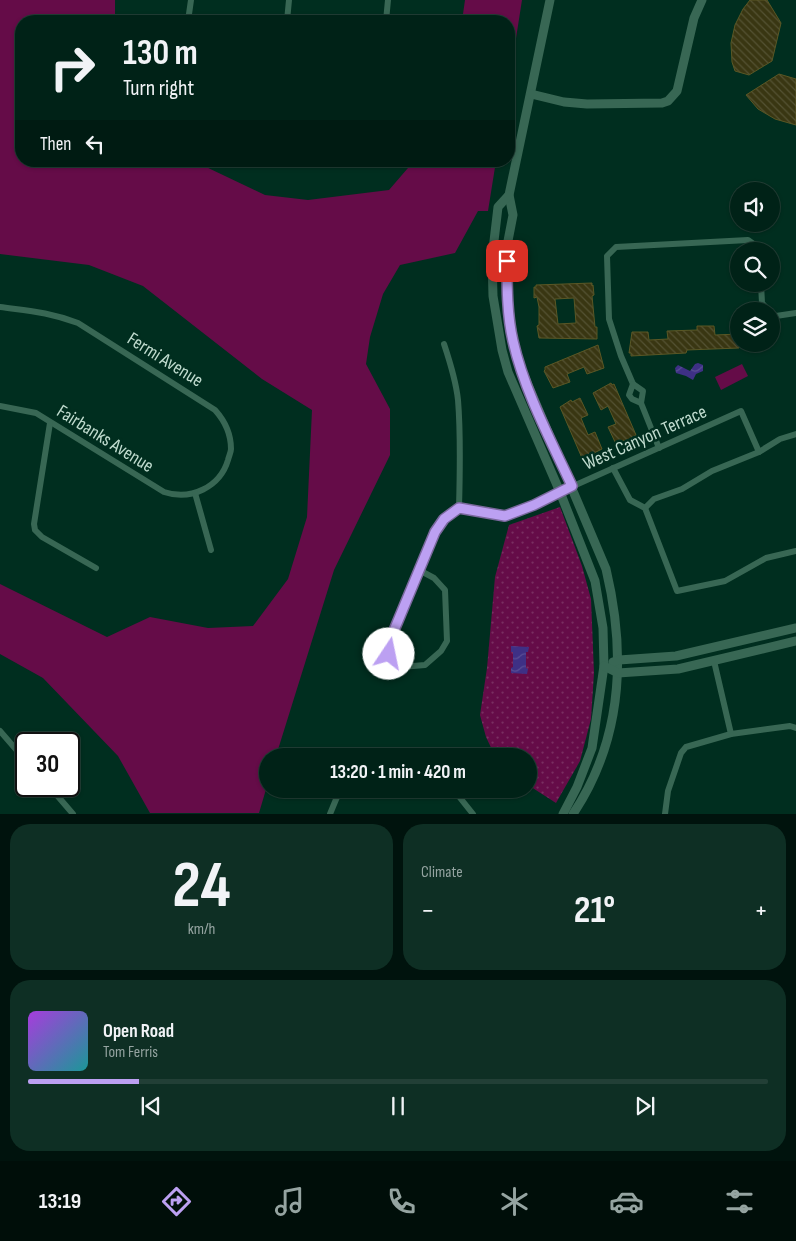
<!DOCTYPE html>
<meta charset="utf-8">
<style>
body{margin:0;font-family:"Sofia Sans Condensed",sans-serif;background:#0e2f24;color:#f1f3f6;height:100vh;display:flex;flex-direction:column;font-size:19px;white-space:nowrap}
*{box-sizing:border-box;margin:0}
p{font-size:16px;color:#95a4a1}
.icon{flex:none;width:28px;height:28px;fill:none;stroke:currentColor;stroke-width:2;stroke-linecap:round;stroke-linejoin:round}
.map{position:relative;height:814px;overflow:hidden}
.details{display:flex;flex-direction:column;gap:10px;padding:10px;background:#00130d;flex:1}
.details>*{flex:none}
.hud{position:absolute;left:15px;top:15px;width:500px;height:152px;border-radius:20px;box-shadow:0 1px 4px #0004,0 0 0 1px #223f36;background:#002217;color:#f1f3f6;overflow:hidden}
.fabs{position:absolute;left:730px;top:182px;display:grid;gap:10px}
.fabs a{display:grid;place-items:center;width:50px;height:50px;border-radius:50%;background:#002217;box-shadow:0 1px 4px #0004,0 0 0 1px #223f36;font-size:25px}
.speed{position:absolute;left:15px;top:732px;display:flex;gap:10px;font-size:25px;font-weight:700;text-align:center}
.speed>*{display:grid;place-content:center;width:65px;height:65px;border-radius:50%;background:#002217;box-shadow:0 1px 4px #0004,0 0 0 1px #223f36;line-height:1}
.speed .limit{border:2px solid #111;border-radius:8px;background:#fff;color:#111}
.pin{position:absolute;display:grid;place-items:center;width:42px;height:42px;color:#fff;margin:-21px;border-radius:10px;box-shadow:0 2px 8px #0006}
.me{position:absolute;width:55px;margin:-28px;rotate:11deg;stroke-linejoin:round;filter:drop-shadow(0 0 4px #0008)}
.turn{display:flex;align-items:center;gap:18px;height:105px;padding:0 25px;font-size:22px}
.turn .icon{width:65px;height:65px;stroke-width:2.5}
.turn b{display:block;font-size:35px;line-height:42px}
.then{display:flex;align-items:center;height:48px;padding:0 25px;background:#0003;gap:10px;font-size:19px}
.big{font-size:38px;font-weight:700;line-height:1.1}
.details .tile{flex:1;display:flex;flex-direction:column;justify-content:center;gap:8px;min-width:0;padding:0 18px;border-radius:20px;background:#0e2f24}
.details .dial{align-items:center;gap:0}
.dial b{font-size:65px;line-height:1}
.song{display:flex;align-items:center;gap:15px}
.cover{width:60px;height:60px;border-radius:8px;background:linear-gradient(135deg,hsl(280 70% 55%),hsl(180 70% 35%))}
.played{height:5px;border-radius:2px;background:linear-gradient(90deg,#bca0f2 15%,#223f36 15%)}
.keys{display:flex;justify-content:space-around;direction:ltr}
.heat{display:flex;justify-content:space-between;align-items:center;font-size:28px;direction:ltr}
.details .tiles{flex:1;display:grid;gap:10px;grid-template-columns:1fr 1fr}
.tile:last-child{grid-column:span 2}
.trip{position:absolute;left:259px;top:748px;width:278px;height:50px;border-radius:25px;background:#002217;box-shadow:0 1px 4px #0004,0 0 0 1px #223f36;font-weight:700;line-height:50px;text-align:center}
.tabs{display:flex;height:80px;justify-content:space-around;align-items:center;background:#000e09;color:#95a4a1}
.tabs .icon{width:35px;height:35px}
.tabs .current{color:#bca0f2}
.tabs b{font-size:22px;color:#f1f3f6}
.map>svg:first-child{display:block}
</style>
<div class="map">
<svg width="796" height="814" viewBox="0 0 796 814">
<defs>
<pattern id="park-dots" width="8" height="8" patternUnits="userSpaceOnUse" patternTransform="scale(1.25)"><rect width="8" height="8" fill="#650c48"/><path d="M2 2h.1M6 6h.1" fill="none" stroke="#792f61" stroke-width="1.8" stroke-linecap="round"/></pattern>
<pattern id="water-waves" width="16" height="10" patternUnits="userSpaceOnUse" patternTransform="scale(1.25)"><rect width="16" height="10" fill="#3e3085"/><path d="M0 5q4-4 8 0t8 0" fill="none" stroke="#584d95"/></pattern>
<pattern id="building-back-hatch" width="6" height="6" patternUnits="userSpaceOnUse" patternTransform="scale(1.25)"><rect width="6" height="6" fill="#393612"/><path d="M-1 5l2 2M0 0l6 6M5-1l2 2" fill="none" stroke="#545233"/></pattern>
</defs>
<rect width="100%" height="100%" fill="#002e1f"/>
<g fill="#650c48">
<path d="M0,0H115V21H21V161H199L204,166L265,195L308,200L389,190L414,161H496L488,211H478L455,253L400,265L383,294L370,337L366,364L390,409V455L334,570L276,756H268L267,786L259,813H150L118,756L43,678L0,654V584L107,637L150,617L208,628L253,626L288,579L307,517L312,410L262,379L143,286L89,265L0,254Z"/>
<path d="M465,0H522L509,83V21H462Z"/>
<path d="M742,364L748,376L721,390L715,377Z"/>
</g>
<path fill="url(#park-dots)" d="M560,507L582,566L591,599L594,673L591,719L580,761L556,803L528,785V756H495L486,737L480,715L487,668L495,577L509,525Z"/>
<g fill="url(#water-waves)">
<path d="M698,363L703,365V371L696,374L693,380L686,376L676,373L675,368L678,365L690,371L695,364Z"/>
<path d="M511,646L529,647L528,652H526V668L528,669L527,674L511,673V668L513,667V652H511Z"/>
</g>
<g fill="url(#building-back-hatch)" stroke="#5a5725" fill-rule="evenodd">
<path d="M750,0H767L781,23L772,61L749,75L735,71L732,62L731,43L735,25L743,9Z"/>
<path d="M779,74L796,79V125L775,119L758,109L746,95Z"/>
<path d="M592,283V286L593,285L594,295L592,296L595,327H597V339L539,338L537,326L539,325V307L537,297L534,298V287H536V285ZM574,298L576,323L558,324L555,299Z"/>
<path d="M697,326H714L715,335L739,334V348L687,350L686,353L631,356V353H629L632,332H648L649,340L668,339L667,331L697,330Z"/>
<path d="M598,345L604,368L587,374L584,367L567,374L570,382L553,388L544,371L545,370V367Z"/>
<path d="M611,383L612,385L614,384L636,435L625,442L624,440L616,444L608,427L616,424L608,406L601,410L593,393Z"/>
<path d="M580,398L588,415L581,418L588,435L595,432L602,449L594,453L595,455L585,459L584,457L582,458L560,407L571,400L572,402Z"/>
</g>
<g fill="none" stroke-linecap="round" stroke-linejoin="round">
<g stroke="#386754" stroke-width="6">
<path d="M188,21L191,0"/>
<path d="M287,21L289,0"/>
<path d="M386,21L388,0"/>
<path d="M761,284L762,303L769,311"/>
<path d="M0,307C30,311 49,312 78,323L215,410C224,420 231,434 231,449C231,452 229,456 228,460C220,487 191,501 164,492L36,413L0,406"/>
<path d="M771,313L776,316L796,313"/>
<path d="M444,344C450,362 456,381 458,400C461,436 460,472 459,508"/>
<path d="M633,384L621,356L609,319L607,256L616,247L748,240L755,245L759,251"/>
<path d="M633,384L643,391L641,403L632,399L629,395Z"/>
<path d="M641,403L659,448"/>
<path d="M50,423L34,524L35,530L42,537L96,568"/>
<path d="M613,468L630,500L645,508L677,591L725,581L766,558L796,551"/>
<path d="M195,493L211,550"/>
<path d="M645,508L654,499L682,489L712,471L759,452L780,439L796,434"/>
<path d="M419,570L434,578L445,590L447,641L441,651L425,665L401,667L389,654L390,640L435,532L444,519L459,508L505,516L534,505L560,492L741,411L759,452"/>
<path d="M714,661L731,734"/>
<path d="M0,731L26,761"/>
<path d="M49,786L73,814"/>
<path d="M453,789L473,814"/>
<path d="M330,814L337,797L360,789"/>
<path d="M665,814L668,791L681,753L686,747L731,734L790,726L796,728"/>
</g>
<g stroke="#386754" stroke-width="9">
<path d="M550,0L509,195L513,215L507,246V290L513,340L523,373L606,569C626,653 623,739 573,814"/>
<path d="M531,94L564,102L587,104L662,103L668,101L677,91L694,18L702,0"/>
<path d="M509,195L498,207L492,258L493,296L502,350L508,372L560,492L595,581L603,628L604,666L592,748L577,787L563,814"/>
<path d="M613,662L619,660L676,656L796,628"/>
<path d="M604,666L618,673L678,669L796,641"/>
</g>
</g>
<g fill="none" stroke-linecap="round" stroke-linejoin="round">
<g stroke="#7a689d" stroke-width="12">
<path id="route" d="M389,654L390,640L435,532L444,519L459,508L505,516L534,505L572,486C551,441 524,390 513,341C507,315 507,287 507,261"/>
</g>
<use href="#route" stroke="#bca0f2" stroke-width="9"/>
</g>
<g text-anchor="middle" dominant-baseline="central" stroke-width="5" stroke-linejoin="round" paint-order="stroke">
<g font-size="19" fill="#bfdbce" stroke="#002e1f">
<text transform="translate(165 360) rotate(32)">Fermi Avenue</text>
<text transform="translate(645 438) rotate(-24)">West Canyon Terrace</text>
<text transform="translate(105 439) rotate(32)">Fairbanks Avenue</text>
</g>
</g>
</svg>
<div class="fabs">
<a><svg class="icon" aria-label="sound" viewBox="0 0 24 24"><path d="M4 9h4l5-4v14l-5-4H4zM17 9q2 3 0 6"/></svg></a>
<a><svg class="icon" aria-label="search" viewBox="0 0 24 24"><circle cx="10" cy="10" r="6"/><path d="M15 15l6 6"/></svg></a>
<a><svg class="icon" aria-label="layers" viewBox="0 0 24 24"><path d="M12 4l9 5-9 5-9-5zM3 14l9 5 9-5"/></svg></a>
</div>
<div class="speed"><div class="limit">30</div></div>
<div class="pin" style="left:507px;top:261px;background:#d93025"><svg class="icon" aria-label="arrive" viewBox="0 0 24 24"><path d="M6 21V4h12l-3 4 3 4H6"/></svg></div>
<svg class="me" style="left:389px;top:654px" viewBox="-20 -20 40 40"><circle r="19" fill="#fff"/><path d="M0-13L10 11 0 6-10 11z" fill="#bca0f2"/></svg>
<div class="trip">13:20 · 1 min · 420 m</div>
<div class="hud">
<div class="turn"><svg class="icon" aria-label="right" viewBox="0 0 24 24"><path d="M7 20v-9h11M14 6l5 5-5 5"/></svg><div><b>130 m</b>Turn right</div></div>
<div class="then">Then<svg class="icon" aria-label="left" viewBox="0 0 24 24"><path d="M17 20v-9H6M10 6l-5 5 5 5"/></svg></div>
</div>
</div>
<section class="details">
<div class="tiles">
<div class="tile dial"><b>24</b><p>km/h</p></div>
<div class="tile"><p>Climate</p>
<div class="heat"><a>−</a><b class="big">21°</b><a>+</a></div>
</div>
<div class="tile">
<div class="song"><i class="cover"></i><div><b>Open Road</b><p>Tom Ferris</p></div></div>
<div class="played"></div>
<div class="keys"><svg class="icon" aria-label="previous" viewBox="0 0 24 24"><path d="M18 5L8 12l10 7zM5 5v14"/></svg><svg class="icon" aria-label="pause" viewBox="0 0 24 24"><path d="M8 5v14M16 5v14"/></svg><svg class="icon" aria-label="next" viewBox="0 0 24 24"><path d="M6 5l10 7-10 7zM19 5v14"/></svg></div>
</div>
</div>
</section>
<nav class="tabs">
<b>13:19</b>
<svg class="icon current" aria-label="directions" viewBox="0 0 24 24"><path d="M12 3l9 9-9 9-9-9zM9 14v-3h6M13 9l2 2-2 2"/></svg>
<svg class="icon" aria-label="music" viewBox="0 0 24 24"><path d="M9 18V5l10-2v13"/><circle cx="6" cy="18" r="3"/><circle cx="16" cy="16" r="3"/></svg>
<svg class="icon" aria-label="phone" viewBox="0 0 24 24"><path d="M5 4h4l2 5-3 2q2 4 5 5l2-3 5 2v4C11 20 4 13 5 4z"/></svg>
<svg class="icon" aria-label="climate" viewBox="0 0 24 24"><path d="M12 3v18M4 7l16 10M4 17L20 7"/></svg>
<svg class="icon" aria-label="car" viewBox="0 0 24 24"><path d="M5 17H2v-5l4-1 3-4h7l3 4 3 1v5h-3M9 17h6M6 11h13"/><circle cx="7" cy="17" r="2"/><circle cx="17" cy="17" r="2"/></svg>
<svg class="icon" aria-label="filters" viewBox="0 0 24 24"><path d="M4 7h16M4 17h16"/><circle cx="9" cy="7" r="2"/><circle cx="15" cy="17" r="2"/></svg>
</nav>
